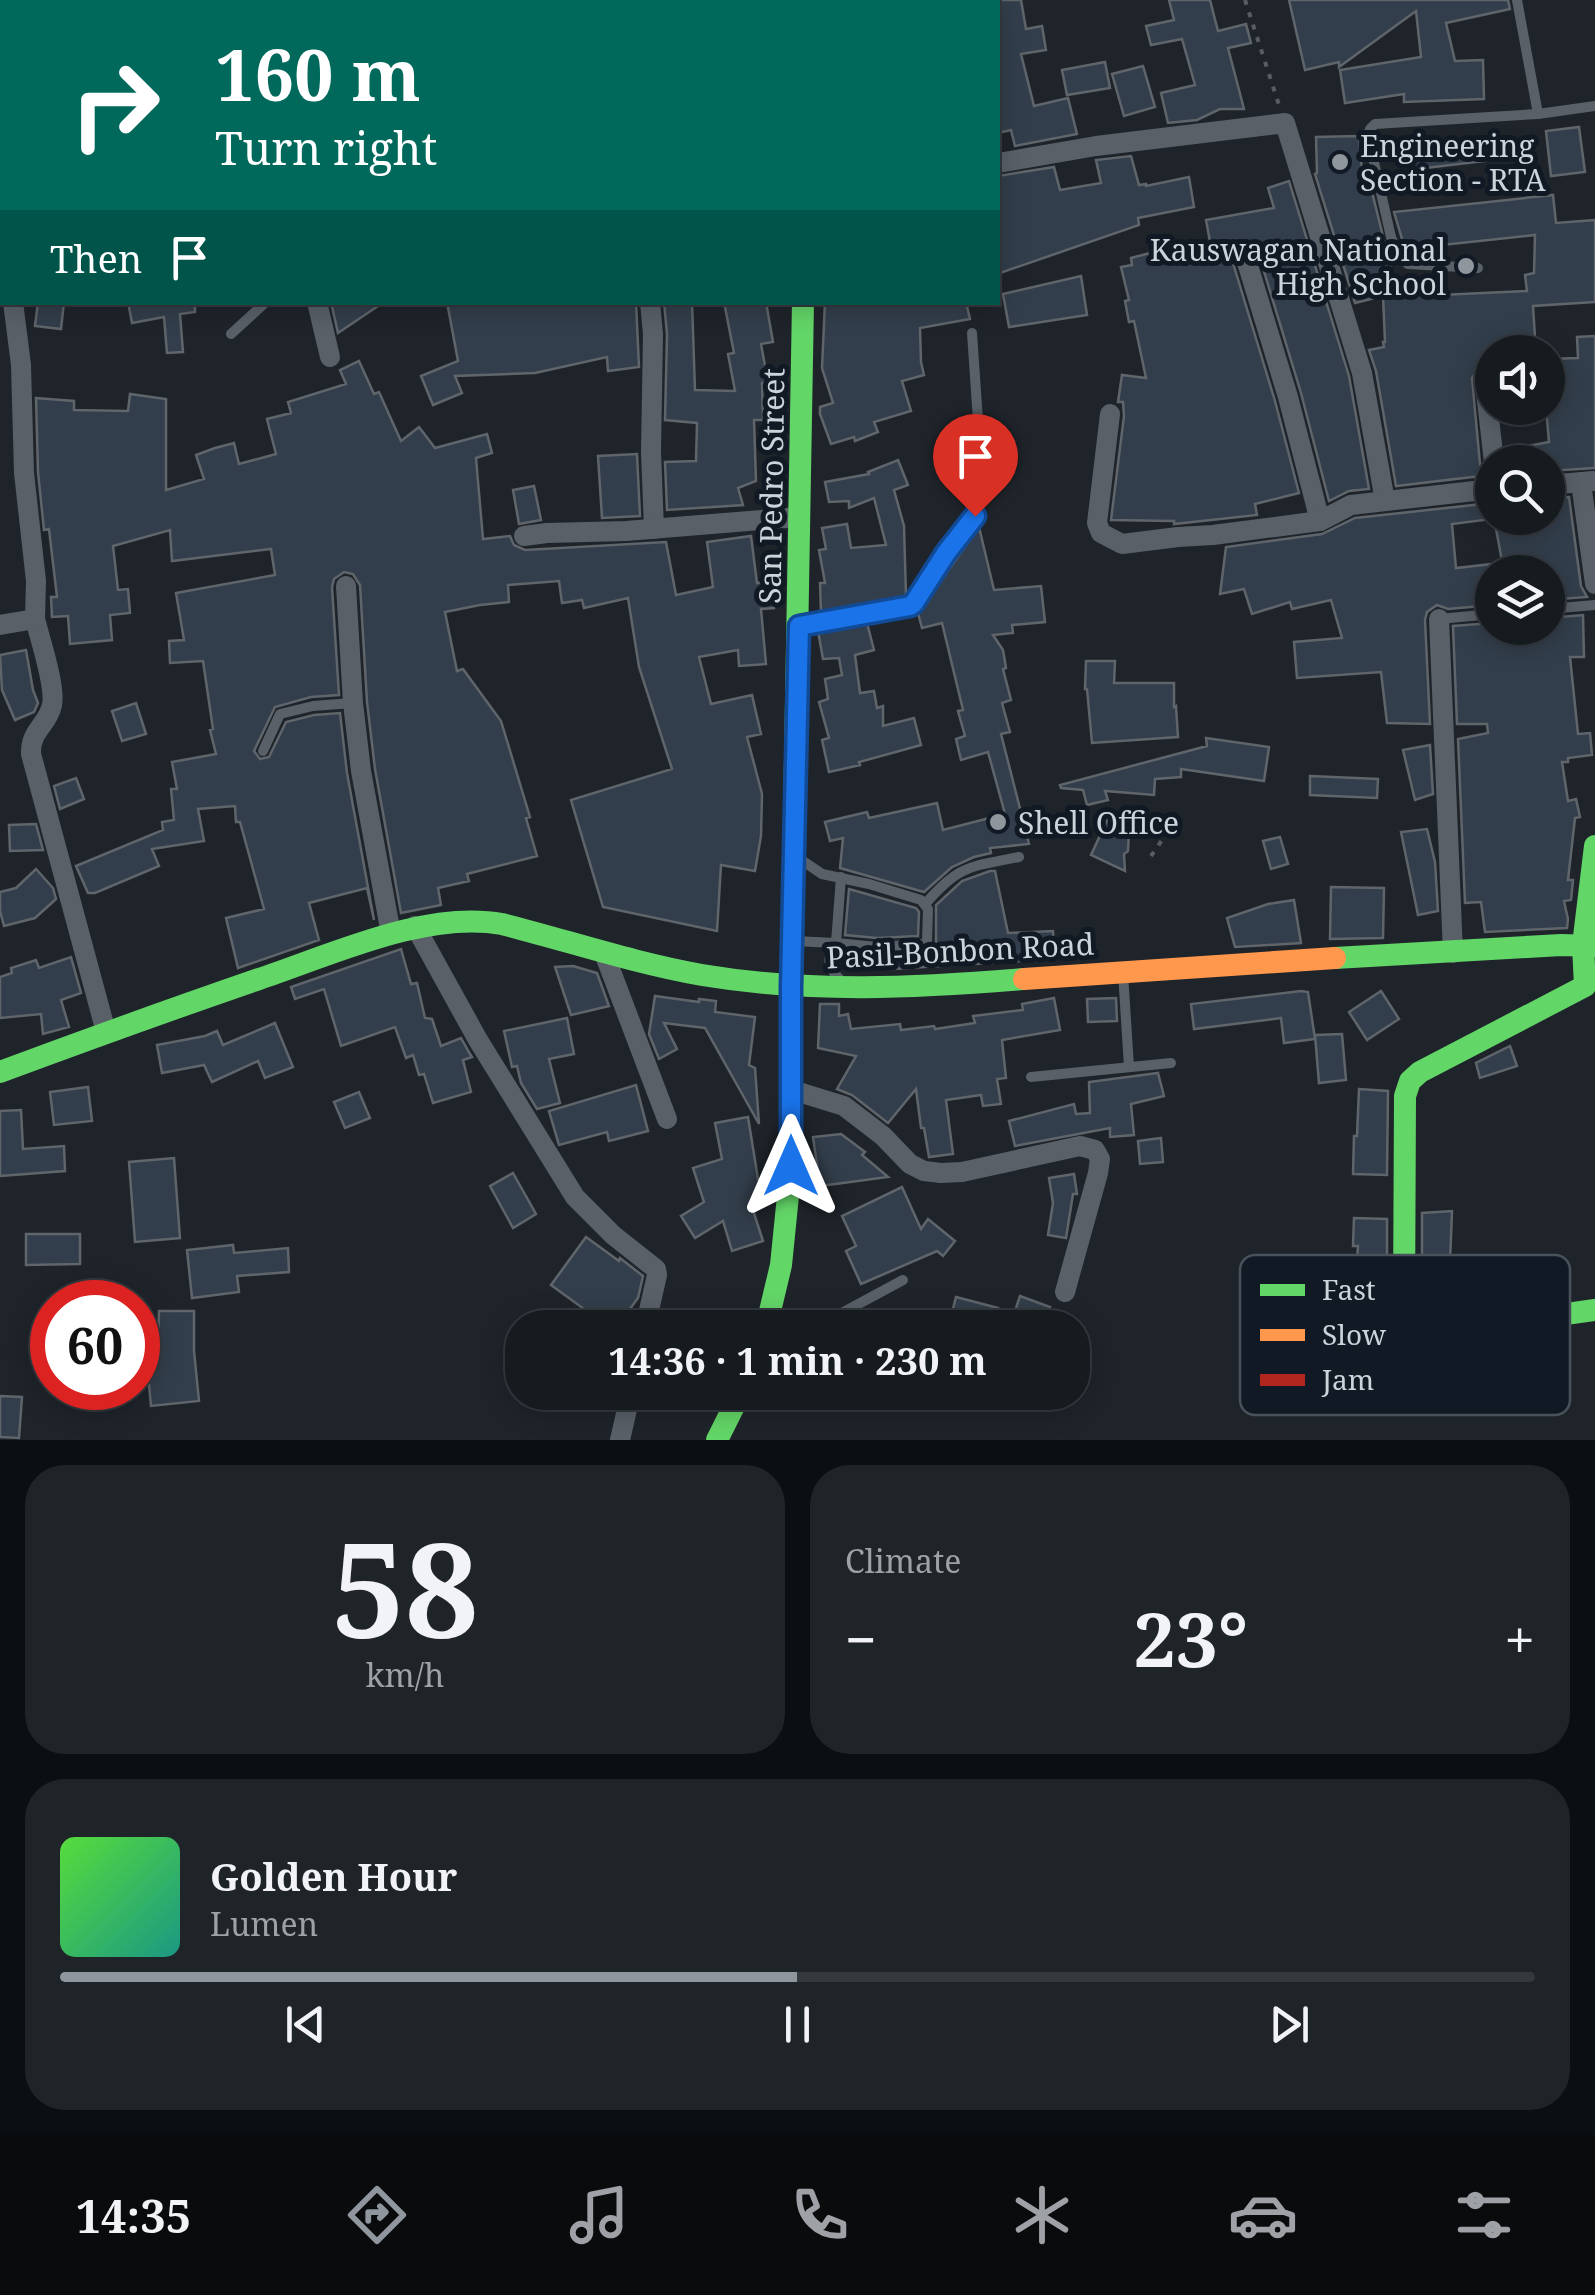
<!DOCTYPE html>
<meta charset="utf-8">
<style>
body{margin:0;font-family:"Noto Serif",serif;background:#1f2429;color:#f1f3f6;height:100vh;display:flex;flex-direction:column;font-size:38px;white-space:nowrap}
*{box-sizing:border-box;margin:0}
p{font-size:32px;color:#9ea1a5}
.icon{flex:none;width:55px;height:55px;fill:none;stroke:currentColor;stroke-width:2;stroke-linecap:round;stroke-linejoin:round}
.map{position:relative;height:1440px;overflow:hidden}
.sheet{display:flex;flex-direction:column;gap:25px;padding:25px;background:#0c0f12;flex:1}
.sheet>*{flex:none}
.guide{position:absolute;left:0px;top:0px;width:1000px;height:305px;box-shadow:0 5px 25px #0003,0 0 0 2px #35393e;background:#00695c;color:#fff;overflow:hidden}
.tools{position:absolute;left:1475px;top:335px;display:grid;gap:20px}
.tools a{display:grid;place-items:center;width:90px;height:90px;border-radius:50%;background:#161b20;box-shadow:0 5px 25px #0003,0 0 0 2px #35393e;font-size:50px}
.speed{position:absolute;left:30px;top:1280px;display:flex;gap:20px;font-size:50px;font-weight:700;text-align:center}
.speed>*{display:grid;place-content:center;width:130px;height:130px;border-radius:50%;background:#161b20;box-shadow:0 5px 25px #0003,0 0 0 2px #35393e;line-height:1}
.speed .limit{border:15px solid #d22;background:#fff;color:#111}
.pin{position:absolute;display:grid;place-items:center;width:85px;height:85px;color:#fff;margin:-102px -42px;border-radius:50% 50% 50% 0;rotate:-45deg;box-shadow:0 0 10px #0007}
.pin .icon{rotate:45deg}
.me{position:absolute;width:110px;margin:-55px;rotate:0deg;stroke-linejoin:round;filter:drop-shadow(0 0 8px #0008)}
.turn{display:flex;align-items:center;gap:35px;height:210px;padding:0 50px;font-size:45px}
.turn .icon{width:130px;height:130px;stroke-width:2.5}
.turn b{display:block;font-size:70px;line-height:85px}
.then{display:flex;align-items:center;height:95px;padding:0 50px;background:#0003;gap:20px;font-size:38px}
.big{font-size:75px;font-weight:700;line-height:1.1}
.sheet .card{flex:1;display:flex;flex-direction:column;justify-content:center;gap:15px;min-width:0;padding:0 35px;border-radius:40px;background:#1f2429}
.sheet .dial{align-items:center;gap:0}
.dial b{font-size:130px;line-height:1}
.song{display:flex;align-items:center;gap:30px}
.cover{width:120px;height:120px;border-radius:15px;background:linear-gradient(135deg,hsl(110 70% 55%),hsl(170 70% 35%))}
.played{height:10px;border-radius:5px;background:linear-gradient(90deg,#90969d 50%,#35393e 50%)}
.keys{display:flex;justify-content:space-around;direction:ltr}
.heat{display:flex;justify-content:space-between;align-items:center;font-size:55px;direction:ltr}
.sheet .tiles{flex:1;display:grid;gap:25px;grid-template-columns:1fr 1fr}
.card:last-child{grid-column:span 2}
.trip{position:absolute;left:505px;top:1310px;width:585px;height:100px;border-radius:40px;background:#161b20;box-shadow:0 5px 25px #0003,0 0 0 2px #35393e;font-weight:700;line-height:100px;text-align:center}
.dock{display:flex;height:160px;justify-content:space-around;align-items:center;background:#090b0d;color:#9ea1a5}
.dock .icon{width:70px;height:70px}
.dock .active{color:#90969d}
.dock b{font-size:45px;color:#f1f3f6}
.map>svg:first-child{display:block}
</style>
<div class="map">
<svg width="1595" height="1440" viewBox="0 0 1595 1440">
<rect width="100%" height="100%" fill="#1e242a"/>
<g fill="#323e4b" stroke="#5f656a" stroke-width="2.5">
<path d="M998,0H1021L1026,29L1042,26L1046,50L1021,54L1034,106L1068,98L1077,134L1015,146L1011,130L998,133Z"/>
<path d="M1169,0H1210L1218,31L1246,24L1251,43L1228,48L1244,109H1220L1197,120L1168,123L1161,93L1195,85L1182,39L1151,45L1146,26L1174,20Z"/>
<path d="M1289,0H1508L1510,9L1446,23L1455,61L1483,60L1484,99L1404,102V94L1345,103L1340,70L1421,57L1416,11L1339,67V62L1305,70Z"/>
<path d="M1105,62L1110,88L1067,95L1062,70Z"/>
<path d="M1143,66L1155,107L1124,116L1112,74Z"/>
<path d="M1579,127L1585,172L1551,176L1546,131Z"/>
<path d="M1359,136L1364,194L1372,192L1398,297L1527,291L1525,275L1534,273L1535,235L1405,249L1394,212L1553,195L1556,223L1595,220V302L1533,306L1536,352H1492V372L1482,370L1476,373L1472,378L1480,464L1484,471L1489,475L1396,486L1376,371L1369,350L1384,347L1383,342H1385L1383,296L1355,303L1315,174L1317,173L1316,137Z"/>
<path d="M1483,140L1485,161L1408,170L1406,148Z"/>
<path d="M1131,156L1139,185L1146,184V186L1189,177L1194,207L1138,218L1139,225L1000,273L998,258V176L1054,167L1060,190L1101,183L1096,160Z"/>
<path d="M1289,181L1349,376L1369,489L1349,491L1329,501L1301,393L1259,255L1255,248L1243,246L1235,250L1233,263L1275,401L1299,493L1255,504L1257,515L1174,524V521L1111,520L1124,416L1123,402H1118L1122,375L1146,378L1134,321L1129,322L1125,301L1129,300L1121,267L1132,265L1131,258L1161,250L1164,261L1211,247L1206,220L1274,208L1268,188Z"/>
<path d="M1081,276L1087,315L1009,327L1003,294Z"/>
<path d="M38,302H64L61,329L35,326Z"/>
<path d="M128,302H195V312L180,314L183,352L167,353L164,317L132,323Z"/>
<path d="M331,302H384L338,333Z"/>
<path d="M447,302H636L639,367L608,371L607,357L535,373L455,376L462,393L433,405L421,376L458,361Z"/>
<path d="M664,302H692L695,390L735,391L728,354L734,353L724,302H766L773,342L761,344L768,382L762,383L763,420H754L756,481L738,488L743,505L667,510L665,462L696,461L697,423L665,420L667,334Z"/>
<path d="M825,302H966L970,319L920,328L921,362L924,375L902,381L911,411L874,422L878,432L855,441L854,437L831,444L820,414V407L833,403L822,368Z"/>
<path d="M1595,336V468L1548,471V462H1507L1506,450L1549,442L1546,408H1548V359L1578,358L1577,337Z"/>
<path d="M359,361L374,394L379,392L401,441L419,427L435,448L487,434L492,453L476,458L483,539L510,536L514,545L525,550L666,542L676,595L713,587L707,542L751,536L757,583L771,581L774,608L761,609L766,664L739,666L738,650L699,657L711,704L752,695L761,734L747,737L762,794L761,836L755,871L721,865L717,931L603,907L571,800L672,769L639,667L628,598L584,608L582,600L562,603L559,581L508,585L509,602L480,605L445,612L457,671L463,669L501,721L530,817L526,818L537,856L467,874L469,881L438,888L441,905L401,913L375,769L367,702L360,585L353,574L344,572L334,579L332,587L339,695L311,697L275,707L254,751L260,759L269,757L286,722L314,715L340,713L347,773L374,920L367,888L309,903L319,940L238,968L226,918L264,909L240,822H236L235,806L198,809L204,841L152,849L159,866L95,893H88L76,866L163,830L162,822L174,820L171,789H177L172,762L216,754L210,730L213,729L203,661L170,663L169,641L184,640L176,593L275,575L271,549L172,561L170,530L113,546L118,590L128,589L130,613L110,615L112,640L70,644L68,616L52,617L51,597H57L49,529L44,530L38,472L36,398L74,401V410L128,411L130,394L166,399V490L204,479L196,455L215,448L234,443L239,464L276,454L267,419L291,413L288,402L346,384L340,370Z"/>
<path d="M637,454L640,516L602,518L598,456Z"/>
<path d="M898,460L908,485L894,490L904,526L906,596L821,613L820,583H825L819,550L826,549L822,528L847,524L851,548L886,545L874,498L849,508V501L829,502L825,482L869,474L868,472Z"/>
<path d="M534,486L541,520L519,524L513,490Z"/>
<path d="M1569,497L1581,586L1587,597L1548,600V572H1504L1494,518H1548V499Z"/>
<path d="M1492,503V519L1452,524L1456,568L1492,564V605L1448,609L1437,605L1427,612L1425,620L1430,724L1387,723L1381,672L1297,678L1294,642L1342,638L1331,600L1292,609L1290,602L1252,614L1244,589L1220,594L1226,547L1322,534L1355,518Z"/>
<path d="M979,527L994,590L1041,586L1045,622L1012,625L1013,633L993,635L1003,650L1006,668L1003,669L1011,700L1002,703L1010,732L1001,734L1029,844L990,848L991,853L974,857L952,867L924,892L840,868L843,838L830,841L825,822L867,812L869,818L937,803L943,830L1005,814L988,752L961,760L956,739L965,736L958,711L963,710L942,623L922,628L918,613Z"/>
<path d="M1583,615L1584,657H1570L1578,734L1590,733L1592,755L1568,758V762H1562L1568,801L1576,799L1580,817L1575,818L1568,880H1573L1571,900L1564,901L1568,919L1567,928L1485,932L1481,902L1465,903L1458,739L1488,733L1487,724H1457L1453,626L1492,623V628H1548V618Z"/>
<path d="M867,623L874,650L855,655L860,693L874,691L877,708L883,706V726L914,718L921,745L859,762L860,765L829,772L822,740L829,738L819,702L828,699L825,679L842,675L839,658L823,659L818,631Z"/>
<path d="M26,650L33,690L38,703L34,712L15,720L2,690L0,655Z"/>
<path d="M1086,661H1115L1114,683H1174V707L1176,706L1178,737L1092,743L1087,689H1085Z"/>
<path d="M136,703L146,734L122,741L112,711Z"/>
<path d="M1206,738L1269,747L1264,781L1181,769V777L1155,779L1154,795L1105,791L1108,800L1087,805L1083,790L1061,788L1060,785L1207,746Z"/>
<path d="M1430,745L1433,794L1415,800L1403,750Z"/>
<path d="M1310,776L1378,779L1377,798L1310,795Z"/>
<path d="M76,778L84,799L60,809L54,786Z"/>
<path d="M1109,816L1129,832L1128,851L1124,854L1125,871L1091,855Z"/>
<path d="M36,824L43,850L10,851L9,825Z"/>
<path d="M1427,829L1435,862L1438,911L1418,915L1401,832Z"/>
<path d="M1280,837L1288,864L1271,869L1263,841Z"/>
<path d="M36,869L53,888L56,899L35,918L4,926L0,911V892L16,888Z"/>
<path d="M990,871H995L1008,933L1053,931L1054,959L892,969L839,964L841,952L877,956L924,953L931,950L936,942V905L962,881Z"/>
<path d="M1331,887L1384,888L1383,938L1330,939Z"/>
<path d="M849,889L916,908L919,912L918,936L877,938L845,935Z"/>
<path d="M1294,900L1301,943L1235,947L1227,918L1268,904Z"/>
<path d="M401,949L411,984L417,983L425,1018L432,1019L441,1046L461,1038L470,1054L472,1057L463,1060L471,1092L433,1103L424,1074L419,1075L413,1055L406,1058L395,1027L341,1046L324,989L295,999L291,987Z"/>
<path d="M71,957L81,993L61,1000L69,1027L43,1034L41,1014L0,1018V977L12,973L11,968L36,960L39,968Z"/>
<path d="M573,966L597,973L609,1006L571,1015L555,967Z"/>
<path d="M1301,991L1308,992L1315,1039L1284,1043L1281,1018L1194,1029L1191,1004Z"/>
<path d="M1381,991L1399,1019L1367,1040L1349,1012Z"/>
<path d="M655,996L699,1002V999L716,1001L715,1012L755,1017L749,1065L755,1068L759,1124L705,1028L664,1023L677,1049L659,1059L649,1034Z"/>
<path d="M1054,998L1060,1030L1002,1040L1006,1078L997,1079L1001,1104L983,1106L981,1095L946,1100L953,1154L929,1157L924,1128H921L916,1089L888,1123L852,1095L837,1089L856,1056L818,1048L820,1004H839V1016L848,1014L851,1029L900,1024L901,1030L934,1026L935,1029L975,1023L973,1016L1023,1010L1022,1004Z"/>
<path d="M1116,998L1117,1021L1088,1022L1087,999Z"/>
<path d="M567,1018L574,1054L549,1059L560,1103L537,1109L521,1083L517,1066L512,1067L504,1031Z"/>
<path d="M275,1023L293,1067L265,1078L258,1061L212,1082L204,1065L162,1073L157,1045L205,1036L217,1031L223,1045Z"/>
<path d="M1342,1034L1346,1080L1319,1083L1315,1035Z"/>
<path d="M1510,1046L1517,1066L1480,1078L1476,1063Z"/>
<path d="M1158,1073L1164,1096L1131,1104L1134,1135L1110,1137V1128L1015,1146L1009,1121L1074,1104L1076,1114L1090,1113L1089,1082Z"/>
<path d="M636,1085L648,1131L609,1141L607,1132L559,1145L549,1111Z"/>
<path d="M88,1087L92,1121L54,1125L50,1092Z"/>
<path d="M1359,1089L1388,1091L1387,1175L1353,1174L1354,1136H1357Z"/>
<path d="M359,1092L370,1118L345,1128L334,1102Z"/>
<path d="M21,1110L23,1149L64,1146L65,1171L0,1176V1111Z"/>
<path d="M748,1117L758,1179L768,1198L752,1207L763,1241L732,1251L723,1221L695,1238L681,1216L704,1202L693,1168L722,1159L715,1123Z"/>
<path d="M841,1134L865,1152L862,1155L888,1177L820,1186L813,1137Z"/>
<path d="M1161,1138L1163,1162L1140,1164L1138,1141Z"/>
<path d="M174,1158L180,1238L135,1242L129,1162Z"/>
<path d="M513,1173L536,1214L513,1228L490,1186Z"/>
<path d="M1074,1174L1077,1194H1073L1066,1238L1048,1235L1053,1203L1049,1178Z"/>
<path d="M902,1187L921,1229L928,1219L955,1241L943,1256L937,1251L861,1284L846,1251L856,1246L842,1216Z"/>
<path d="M1452,1211L1450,1262L1461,1263L1459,1283L1422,1279V1213Z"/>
<path d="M1354,1218L1387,1219V1279L1356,1276L1358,1246H1353Z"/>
<path d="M26,1234H80V1264L26,1265Z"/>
<path d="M586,1237L619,1261L620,1258L643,1276L638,1298L616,1328H604L582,1312L584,1309L551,1285Z"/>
<path d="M233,1245L234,1253L288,1248L289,1272L237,1276L239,1292L192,1298L187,1250Z"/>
<path d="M1020,1296L1050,1307L1043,1328H1023L1011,1323Z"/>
<path d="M956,1297L998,1308L993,1328H964L949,1324Z"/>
<path d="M159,1311H194V1351L199,1401L151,1406L146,1352L158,1351Z"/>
<path d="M0,1396L22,1397L19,1438L0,1437Z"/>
</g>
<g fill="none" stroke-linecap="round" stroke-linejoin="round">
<g stroke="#585d64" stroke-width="4" stroke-dasharray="5 8" stroke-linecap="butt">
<path d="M1245,0L1279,105"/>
<path d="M1151,856L1169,830"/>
</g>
<g stroke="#596068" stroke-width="10">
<path d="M1517,0L1538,114"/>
<path d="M1478,268L1408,264L1399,257L1391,237L1368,136L1370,129L1375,124L1538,114L1595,106"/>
<path d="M231,334L266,302"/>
<path d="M1548,609L1595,605"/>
<path d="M1439,619L1492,614"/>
<path d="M803,625L910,606L946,553L975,516L979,495L980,450L972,333"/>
<path d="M263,751L280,714L313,706L352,703"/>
<path d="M800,859L822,874L869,884L921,900L928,909L927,942L923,944L877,947L836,943C824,962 829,968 843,983"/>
<path d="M926,903C960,864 970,867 1019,857"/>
<path d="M794,941L836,943L841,877"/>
<path d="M1123,973L1129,1067"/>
<path d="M1031,1077L1171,1063"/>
<path d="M814,1328L903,1280"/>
<path d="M1458,1392L1471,1326"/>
</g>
<g stroke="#596068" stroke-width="20">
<path d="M109,0L110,2"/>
<path d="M691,2L704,0"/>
<path d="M0,39L2,36"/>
<path d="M998,163L1096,146L1285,123L1362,373L1385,501"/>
<path d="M0,179L2,207"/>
<path d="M1246,259L1288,397L1320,521"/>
<path d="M317,302L330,357"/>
<path d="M650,302L653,334L651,452L654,529"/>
<path d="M1485,383L1494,462"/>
<path d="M1110,414L1097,523L1101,533L1122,544L1178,537L1213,535L1320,521L1351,505L1492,489"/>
<path d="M1581,483L1595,584"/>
<path d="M1548,485L1593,481"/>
<path d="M524,536L547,533L626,531L799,517"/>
<path d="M346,586L353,703L361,771L391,934"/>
<path d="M35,619C40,639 56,687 52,705C48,725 30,730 31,754L106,1032"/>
<path d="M1439,619L1453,953"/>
<path d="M0,625L35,619L36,581L24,473L21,365L13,302"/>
<path d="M415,926L478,1040L575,1197L613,1235L656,1269L657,1275L645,1328"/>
<path d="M604,953L667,1119"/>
<path d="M792,1090L844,1106L883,1136L910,1164L924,1171L941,1173L962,1172L1080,1146L1095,1150L1100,1159L1098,1173L1065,1292"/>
<path d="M620,1440L631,1392"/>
</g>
<g stroke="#63d668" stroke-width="22">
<path d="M1595,846L1583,945L1585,986L1420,1072L1410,1081L1405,1096L1404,1312L1411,1324C1473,1326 1534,1319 1595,1310"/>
<path d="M1335,958L1561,945L1595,946"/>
<path d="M0,1072C86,1040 172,1009 259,979C331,955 426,910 502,924C569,941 634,963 702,975C809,993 917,988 1024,979"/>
<path d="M766,1328L781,1265L791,1166V987L803,302"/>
<path d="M717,1440L741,1392"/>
</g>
<path stroke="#ff974d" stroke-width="22" d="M1024,979L1335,958"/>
<path stroke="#b3261e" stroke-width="22" d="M808,2L809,0"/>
</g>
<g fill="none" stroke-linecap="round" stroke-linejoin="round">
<g stroke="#114b97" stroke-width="25">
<path id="route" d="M791,1166V987L799,626L910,606L914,603L946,553L975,516"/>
</g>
<use href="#route" stroke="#1a73e8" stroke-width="18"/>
</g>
<g fill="#90969d" stroke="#111a24" stroke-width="4">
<circle cx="1340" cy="162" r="10"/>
<circle cx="1466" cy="266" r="10"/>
<circle cx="998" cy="822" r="10"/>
</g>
<g text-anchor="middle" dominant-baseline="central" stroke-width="10" stroke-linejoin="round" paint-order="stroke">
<g font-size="30" fill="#cdd3db" stroke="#111a24" text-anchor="start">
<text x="1360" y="145">Engineering<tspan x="1360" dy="34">Section - RTA</tspan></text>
<text x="1446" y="249" text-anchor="end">Kauswagan National<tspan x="1446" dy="34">High School</tspan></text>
<text x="1018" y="822">Shell Office</text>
</g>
<g font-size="30" fill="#cdd3db" stroke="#111a24">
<text transform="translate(771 486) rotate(-89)">San Pedro Street</text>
<text transform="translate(960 950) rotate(-3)">Pasil-Bonbon Road</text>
</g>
</g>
<rect x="1240" y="1255" width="330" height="160" rx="15" fill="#111a24" stroke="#49525b" stroke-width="2.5"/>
<rect x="1260" y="1284" width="45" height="12" fill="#63d668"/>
<rect x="1260" y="1329" width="45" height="12" fill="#ff974d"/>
<rect x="1260" y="1374" width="45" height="12" fill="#b3261e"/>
<g font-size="28" fill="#cdd3db">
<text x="1322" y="1300">Fast</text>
<text x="1322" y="1345">Slow</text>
<text x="1322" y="1390">Jam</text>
</g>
</svg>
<div class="tools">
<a><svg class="icon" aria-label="sound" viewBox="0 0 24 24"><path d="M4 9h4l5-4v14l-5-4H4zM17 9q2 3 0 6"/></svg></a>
<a><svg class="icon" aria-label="search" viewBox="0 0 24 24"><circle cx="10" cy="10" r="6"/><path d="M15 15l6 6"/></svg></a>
<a><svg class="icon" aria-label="layers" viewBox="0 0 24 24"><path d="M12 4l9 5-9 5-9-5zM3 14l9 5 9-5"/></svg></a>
</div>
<div class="speed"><div class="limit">60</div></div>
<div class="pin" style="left:975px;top:516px;background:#d93025"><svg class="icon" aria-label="arrive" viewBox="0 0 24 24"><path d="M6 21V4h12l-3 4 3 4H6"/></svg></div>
<svg class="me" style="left:791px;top:1166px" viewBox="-20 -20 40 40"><path d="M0-17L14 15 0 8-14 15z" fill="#1a73e8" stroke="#fff" stroke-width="4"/></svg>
<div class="trip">14:36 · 1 min · 230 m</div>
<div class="guide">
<div class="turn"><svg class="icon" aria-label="right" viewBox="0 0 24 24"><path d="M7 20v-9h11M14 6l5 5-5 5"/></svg><div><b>160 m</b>Turn right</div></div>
<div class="then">Then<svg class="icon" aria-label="arrive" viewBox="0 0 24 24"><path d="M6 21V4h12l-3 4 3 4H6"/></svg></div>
</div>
</div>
<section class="sheet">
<div class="tiles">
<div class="card dial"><b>58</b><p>km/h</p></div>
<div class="card"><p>Climate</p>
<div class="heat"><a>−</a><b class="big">23°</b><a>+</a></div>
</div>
<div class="card">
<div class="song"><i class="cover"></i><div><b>Golden Hour</b><p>Lumen</p></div></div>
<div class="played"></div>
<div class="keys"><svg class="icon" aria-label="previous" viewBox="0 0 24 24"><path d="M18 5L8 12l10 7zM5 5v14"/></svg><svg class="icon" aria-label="pause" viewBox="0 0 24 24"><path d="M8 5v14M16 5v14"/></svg><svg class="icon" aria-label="next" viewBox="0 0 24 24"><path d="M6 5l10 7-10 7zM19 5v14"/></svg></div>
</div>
</div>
</section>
<nav class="dock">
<b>14:35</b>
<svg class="icon active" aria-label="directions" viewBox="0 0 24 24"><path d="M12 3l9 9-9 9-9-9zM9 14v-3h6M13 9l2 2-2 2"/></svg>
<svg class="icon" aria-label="music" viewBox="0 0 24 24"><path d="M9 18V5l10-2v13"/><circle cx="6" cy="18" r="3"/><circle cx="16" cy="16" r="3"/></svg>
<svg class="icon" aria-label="phone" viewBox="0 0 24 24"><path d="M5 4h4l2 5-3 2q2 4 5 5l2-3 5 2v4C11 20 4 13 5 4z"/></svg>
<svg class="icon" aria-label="climate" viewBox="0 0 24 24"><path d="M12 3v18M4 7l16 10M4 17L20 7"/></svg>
<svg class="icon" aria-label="car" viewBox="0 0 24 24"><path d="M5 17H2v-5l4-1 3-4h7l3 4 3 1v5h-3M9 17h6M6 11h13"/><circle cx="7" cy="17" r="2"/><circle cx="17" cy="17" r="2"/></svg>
<svg class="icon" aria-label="filters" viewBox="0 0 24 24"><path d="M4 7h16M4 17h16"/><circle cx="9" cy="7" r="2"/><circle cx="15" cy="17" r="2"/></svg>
</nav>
